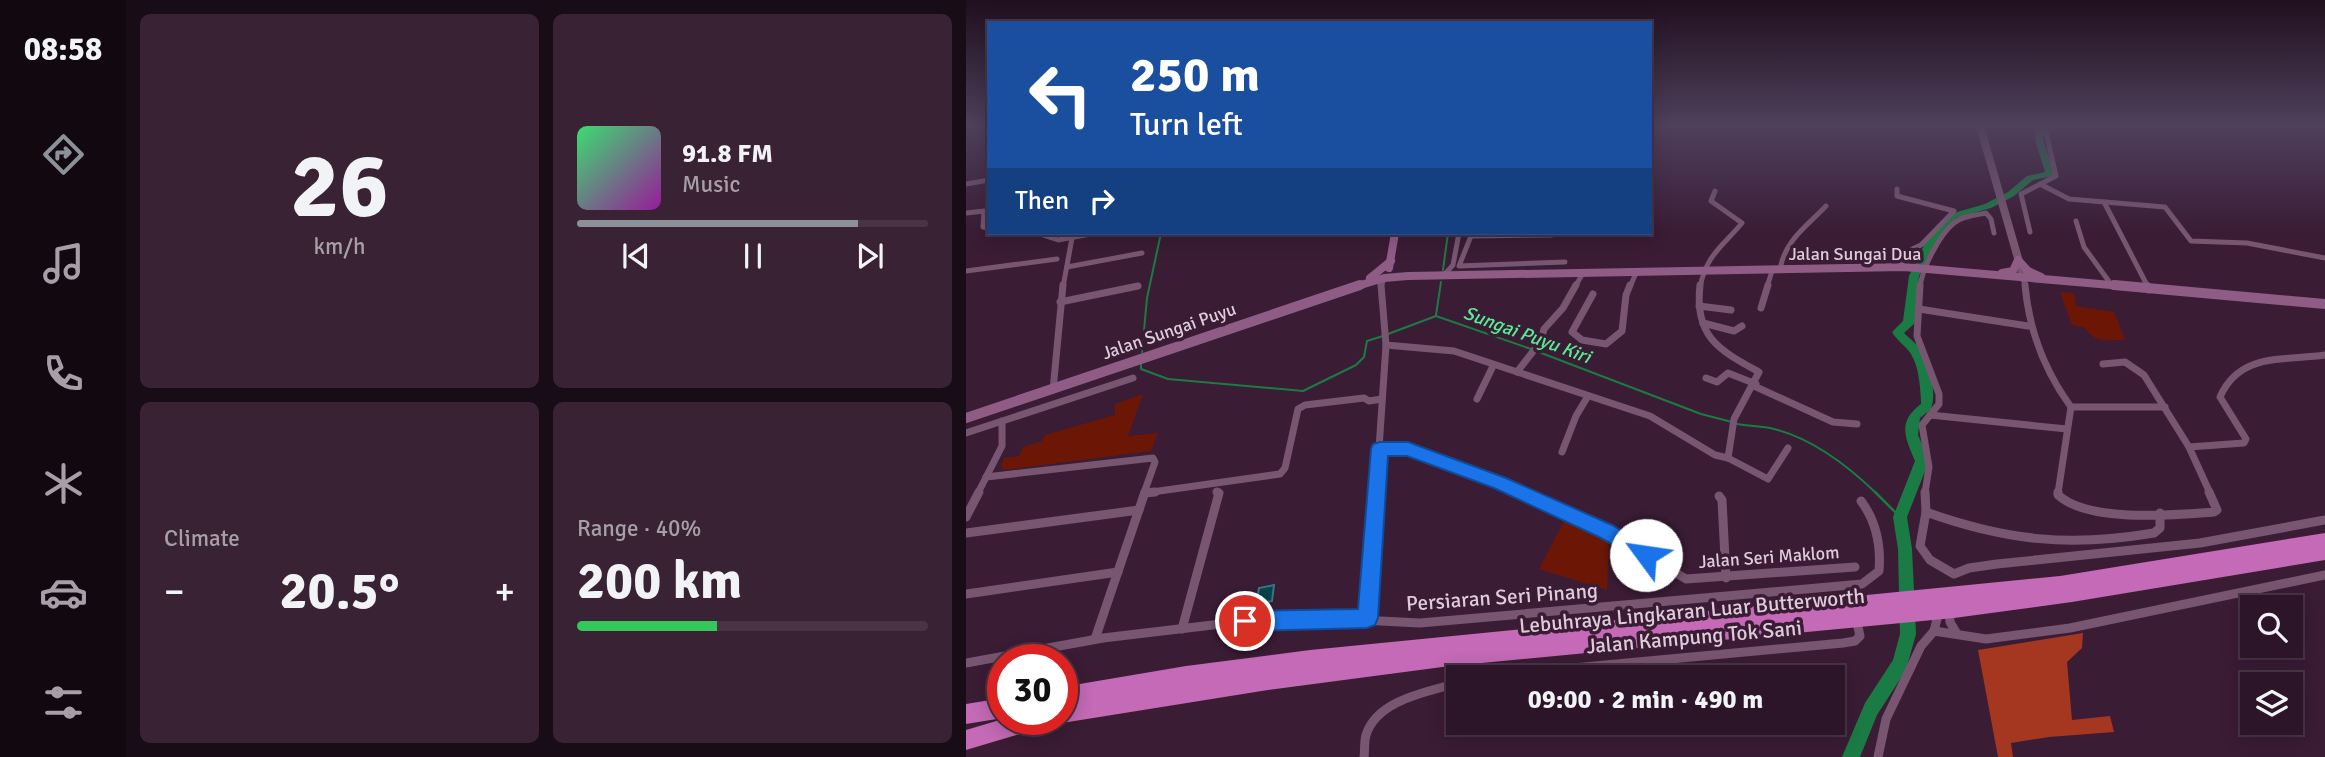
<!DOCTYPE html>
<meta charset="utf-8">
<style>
body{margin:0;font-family:Signika,sans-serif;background:#382234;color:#f1f3f6;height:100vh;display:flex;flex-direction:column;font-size:26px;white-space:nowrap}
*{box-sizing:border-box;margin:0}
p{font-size:23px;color:#a69fa8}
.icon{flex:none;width:38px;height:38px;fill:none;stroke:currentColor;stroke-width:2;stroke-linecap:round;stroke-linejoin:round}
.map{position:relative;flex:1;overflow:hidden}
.panel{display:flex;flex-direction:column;gap:14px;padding:14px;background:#180c16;width:840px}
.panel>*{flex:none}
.top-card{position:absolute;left:21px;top:21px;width:665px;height:214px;border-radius:0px;box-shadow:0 4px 18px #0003,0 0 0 2px #483445;background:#1a4fa0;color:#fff;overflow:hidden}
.tools{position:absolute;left:1274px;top:595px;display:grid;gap:14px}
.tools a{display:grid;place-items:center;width:63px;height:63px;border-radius:0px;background:#2c1528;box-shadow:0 4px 18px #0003,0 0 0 2px #483445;font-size:35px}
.speed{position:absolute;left:21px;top:644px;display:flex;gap:14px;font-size:35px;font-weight:700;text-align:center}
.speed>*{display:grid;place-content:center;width:91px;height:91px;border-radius:50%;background:#2c1528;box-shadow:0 4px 18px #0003,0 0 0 2px #483445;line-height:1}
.speed .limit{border:10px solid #d22;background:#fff;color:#111}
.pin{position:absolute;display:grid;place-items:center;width:60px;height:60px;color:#fff;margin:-30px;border:4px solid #fff;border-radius:50%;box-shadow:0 2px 7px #0007}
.me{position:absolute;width:77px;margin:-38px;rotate:301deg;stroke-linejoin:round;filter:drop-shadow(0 0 5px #0008)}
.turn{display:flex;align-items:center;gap:24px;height:147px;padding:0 28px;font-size:32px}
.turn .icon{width:91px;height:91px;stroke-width:2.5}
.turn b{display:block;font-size:49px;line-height:60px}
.then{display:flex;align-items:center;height:66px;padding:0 28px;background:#0003;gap:14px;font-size:26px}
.big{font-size:52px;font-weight:700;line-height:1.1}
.panel .tile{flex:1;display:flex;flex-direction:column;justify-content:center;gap:10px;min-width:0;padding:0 24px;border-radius:10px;background:#382234}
.panel .dial{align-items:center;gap:0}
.dial b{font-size:91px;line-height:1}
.song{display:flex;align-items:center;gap:21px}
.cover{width:84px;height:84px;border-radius:10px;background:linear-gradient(135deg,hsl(140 70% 55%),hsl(300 70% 35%))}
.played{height:7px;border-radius:4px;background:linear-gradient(90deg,#8c9099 80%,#483445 80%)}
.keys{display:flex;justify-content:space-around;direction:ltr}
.heat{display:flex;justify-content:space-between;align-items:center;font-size:38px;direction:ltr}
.charge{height:10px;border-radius:5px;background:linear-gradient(90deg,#34c759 40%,#483445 0)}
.panel .tiles{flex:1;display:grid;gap:14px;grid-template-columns:repeat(2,1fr)}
.trip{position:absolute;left:480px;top:665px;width:399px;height:70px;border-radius:0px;background:#2c1528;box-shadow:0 4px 18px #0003,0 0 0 2px #483445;font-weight:700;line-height:70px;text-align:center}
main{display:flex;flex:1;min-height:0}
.tabs{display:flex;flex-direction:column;width:126px;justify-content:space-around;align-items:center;background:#120810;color:#a69fa8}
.tabs .icon{width:49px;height:49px}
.tabs .current{color:#8c9099}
.tabs b{font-size:32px;color:#f1f3f6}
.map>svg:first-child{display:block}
</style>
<main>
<nav class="tabs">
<b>08:58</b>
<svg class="icon current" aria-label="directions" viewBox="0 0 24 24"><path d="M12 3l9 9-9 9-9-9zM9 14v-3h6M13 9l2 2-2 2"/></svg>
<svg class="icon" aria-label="music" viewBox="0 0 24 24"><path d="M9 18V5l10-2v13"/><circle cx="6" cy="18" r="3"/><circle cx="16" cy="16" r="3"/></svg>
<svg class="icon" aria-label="phone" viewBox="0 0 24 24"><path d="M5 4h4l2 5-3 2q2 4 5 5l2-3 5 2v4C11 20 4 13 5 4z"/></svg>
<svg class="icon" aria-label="climate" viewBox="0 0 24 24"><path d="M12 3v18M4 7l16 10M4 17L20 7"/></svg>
<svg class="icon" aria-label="car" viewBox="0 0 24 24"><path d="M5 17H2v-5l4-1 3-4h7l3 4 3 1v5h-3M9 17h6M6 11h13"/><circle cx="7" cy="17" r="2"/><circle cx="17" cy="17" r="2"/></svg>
<svg class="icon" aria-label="filters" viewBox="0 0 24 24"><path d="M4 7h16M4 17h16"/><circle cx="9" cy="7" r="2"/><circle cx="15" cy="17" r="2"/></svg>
</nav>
<section class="panel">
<div class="tiles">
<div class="tile dial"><b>26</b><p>km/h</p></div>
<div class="tile">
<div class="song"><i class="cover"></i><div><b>91.8 FM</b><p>Music</p></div></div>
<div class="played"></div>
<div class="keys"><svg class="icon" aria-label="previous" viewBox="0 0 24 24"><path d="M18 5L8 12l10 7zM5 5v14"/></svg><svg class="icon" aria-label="pause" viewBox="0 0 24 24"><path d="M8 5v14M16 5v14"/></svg><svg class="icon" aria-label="next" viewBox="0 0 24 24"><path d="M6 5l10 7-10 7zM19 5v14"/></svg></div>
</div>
<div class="tile"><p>Climate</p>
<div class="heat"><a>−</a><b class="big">20.5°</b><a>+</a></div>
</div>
<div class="tile"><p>Range · 40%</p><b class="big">200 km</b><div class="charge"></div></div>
</div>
</section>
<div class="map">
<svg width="1359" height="757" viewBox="0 0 1359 757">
<rect width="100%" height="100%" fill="#3a1c35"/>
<g fill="#6c1706">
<path d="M1094,292L1108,293L1110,306L1148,312L1159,340C1142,340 1128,343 1119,328L1106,325Z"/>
<path d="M177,394L162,436L192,433L185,451L38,470L35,465L38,458L53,456L57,447L76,441L79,435L149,415V404Z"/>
<path d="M598,521L643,542L641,590L573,569Z"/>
</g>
<path fill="#a53620" d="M1117,633L1116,648L1101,662L1106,720L1144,716L1148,732L1083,737L1045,743L1047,757H1032L1012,650Z"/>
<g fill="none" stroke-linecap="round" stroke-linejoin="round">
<g stroke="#1b7b45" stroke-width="2">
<path d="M477,270L482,233"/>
<path d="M470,315L475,282"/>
<path d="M422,334L470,316L565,349"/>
<path d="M570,351L735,414L766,422"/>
<path d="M176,352L181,298L195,233"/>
<path d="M175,365V369L202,379L337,391L390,365L398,357L401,341L417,336"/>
<path d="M771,424C782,426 793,426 804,428C845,437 881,465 910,493"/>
</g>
<path stroke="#1b7b45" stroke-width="2.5" d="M909,492L934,517"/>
<path fill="#1b7b45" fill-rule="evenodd" d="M1070,126H1078L1077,140L1089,174L1087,176L1067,180L1048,196L1025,208L990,218L970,242L953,276L949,323L938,333C944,339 950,343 954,349C964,364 971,393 965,409L954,418L952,435L963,461L941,517L946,549L950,634L940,670L911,715L894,757H876L899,703L927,660L934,634L932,549L927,517L949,461C939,437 931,422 955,404V400C954,386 953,367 945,354C940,346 931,341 926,332L937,321L943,276L960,241L984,214L1019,204L1042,192L1061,176L1079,172L1069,140Z"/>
</g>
<path fill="#04444f" stroke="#3e7480" stroke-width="2" d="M308,585L306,601L290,604L293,588Z"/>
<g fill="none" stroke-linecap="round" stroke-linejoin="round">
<g stroke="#785671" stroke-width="5">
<path d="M0,184L23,180"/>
<path d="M1074,184L1103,199L1199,207L1225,241L1281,243L1359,258"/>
<path d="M931,189V196L988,211L955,245L944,250L934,267"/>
<path d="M1138,202L1182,287"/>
<path d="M0,213L18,211L17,227L23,228"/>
<path d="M1110,221L1118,247L1147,287"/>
<path d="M1064,232L1055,194L1090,176L1080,132"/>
<path d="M71,233L92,240L130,233"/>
<path d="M586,235L505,236L493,266L599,262"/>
<path d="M101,267L176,253"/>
<path d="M814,270C818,241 841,226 860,206"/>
<path d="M0,271L91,259"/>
<path d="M478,275L487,265L493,233"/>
<path d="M1058,279L1059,287"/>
<path d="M97,287L106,238"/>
<path d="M166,287L172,286"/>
<path d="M415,287L418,278"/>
<path d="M609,287L617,273"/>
<path d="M664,287L670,273"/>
<path d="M734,287C741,254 756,247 776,223L745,201L749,191"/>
<path d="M801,287L806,271"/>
<path d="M954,287C956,269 973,235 988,223C996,216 1010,215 1020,213L1025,219L1028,233"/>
</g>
<g stroke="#785671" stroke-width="7">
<path d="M734,285C728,337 753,350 793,372L768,419L762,458"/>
<path d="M954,285L951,336L973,394V404L956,425L963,467L959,493"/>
<path d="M1059,285C1063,331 1078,370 1105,407L1092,493"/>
<path d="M1181,285L1183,290"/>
<path d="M627,294L606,332L616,340L640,344L656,331L660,295L664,285"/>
<path d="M94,302L172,286"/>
<path d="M733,306L765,310"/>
<path d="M795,308L802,285"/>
<path d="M953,309L1062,326"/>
<path d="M737,323L768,331L776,326"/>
<path d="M420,345L488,351L684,416L749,455L762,458L802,479L822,448"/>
<path d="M1137,364L1159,362L1178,375L1223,447"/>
<path d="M551,372L575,341L578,329L597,308L610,285"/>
<path d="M740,378L751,382L762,373L790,384"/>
<path d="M788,386L867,422L891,424"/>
<path d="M87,390L97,285"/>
<path d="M511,399L527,366"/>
<path d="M1105,407H1199"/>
<path d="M964,415L1101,429"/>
<path d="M0,433L167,378"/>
<path d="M413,449H442L557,493"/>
<path d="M596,452L610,416L622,396"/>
<path d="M20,477L187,458L189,462L178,493"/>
<path d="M12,493L36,446V421"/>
<path d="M179,493L314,474L319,468L332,409L339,405L398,398L403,401L416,399"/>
<path d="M410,493L420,345L415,285"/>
<path d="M1244,493L1223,447L1278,443L1280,439L1254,397C1274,352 1318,361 1359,355"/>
</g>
<g stroke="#785671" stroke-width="9">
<path d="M553,492L639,531L720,579L889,567"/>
<path d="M959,492L960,512L954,546L964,560L988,574L1003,568L1031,564L1234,543L1359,520"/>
<path d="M1092,492V495C1123,523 1208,515 1248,512L1251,510L1243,492"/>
<path d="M179,493L189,492"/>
<path d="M753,496L756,500L760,578"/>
<path d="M960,512C1041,541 1104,547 1188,533L1194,528V513"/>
<path d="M0,517L13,492"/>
<path d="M0,533L173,510"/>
<path d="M0,594L152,572"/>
<path d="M983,612L984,622L991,634"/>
<path d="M401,618L410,492"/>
<path d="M216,629L253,493L251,492"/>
<path d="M968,631L1020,639L1104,628L1359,575"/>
<path d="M129,639L179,492"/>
<path d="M0,663L137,638L255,624L375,619L454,623L896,584L913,571C915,546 910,521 895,501"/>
<path d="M511,677L877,643L889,641L894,636L890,618"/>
<path d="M398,757C399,750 398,742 400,735C411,700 461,692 492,683"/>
<path d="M912,757L920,719L955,646L968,631L973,611"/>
</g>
<path stroke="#785671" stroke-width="8" d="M1014,126L1058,279"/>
<g stroke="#8f5c86" stroke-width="8">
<path d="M423,268L429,233"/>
<path d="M1036,273L1047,271L1052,260L1062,271L1075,277"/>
<path d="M404,278L425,261"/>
<path d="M388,287L418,278L442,276L938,267L1168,287"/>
</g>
<g stroke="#8f5c86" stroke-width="10">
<path d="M1148,285L1359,304"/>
<path d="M0,418L394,285"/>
</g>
<g fill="#c46ab6" fill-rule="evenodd">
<path d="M1359,533V560L1106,602L988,618L484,666L302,690L96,723L89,719H96V687L220,666L344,650L1094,576Z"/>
<path d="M37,698V718L0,724V704Z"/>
<path d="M37,719H81L78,726L71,729L0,750V730Z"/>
</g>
</g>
<linearGradient id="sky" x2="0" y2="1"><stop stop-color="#200f1d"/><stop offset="0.54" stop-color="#4f405c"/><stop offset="1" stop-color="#4f405c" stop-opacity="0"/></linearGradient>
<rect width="1359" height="232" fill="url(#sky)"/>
<path fill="#1a73e8" stroke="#114b97" stroke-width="2" d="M414,442H442L540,478L646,525L687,549L690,555L687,561L680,563L633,537L528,488L441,456H422L412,618L409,625L401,628L279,631L272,628L269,621L272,614L279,611L392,609L405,449L407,444Z"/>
<g text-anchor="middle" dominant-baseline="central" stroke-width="7" stroke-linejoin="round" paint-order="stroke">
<g font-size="18" fill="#dfcbda" stroke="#3a1c35">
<text x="889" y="254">Jalan Sungai Dua</text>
<text transform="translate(203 331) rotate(-19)">Jalan Sungai Puyu</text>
<text transform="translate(803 557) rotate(-4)">Jalan Seri Maklom</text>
</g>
<g font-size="19" font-style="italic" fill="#56ec92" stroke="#3a1c35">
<text transform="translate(561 335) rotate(20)">Sungai Puyu Kiri</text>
</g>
<g font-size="21" fill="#dfcbda" stroke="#3a1c35">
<text transform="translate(536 597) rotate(-4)">Persiaran Seri Pinang</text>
<text transform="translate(726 611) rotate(-5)">Lebuhraya Lingkaran Luar Butterworth</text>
<text transform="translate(728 637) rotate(-5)">Jalan Kampung Tok Sani</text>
</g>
</g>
</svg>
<div class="tools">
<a><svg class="icon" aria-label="search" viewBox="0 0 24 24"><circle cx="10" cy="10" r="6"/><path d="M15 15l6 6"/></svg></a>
<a><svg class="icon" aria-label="layers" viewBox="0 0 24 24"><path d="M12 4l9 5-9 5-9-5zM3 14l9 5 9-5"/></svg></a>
</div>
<div class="speed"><div class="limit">30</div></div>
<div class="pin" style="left:279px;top:621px;background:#d93025"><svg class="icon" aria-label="arrive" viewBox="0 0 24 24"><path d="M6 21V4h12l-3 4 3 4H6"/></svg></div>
<svg class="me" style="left:680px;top:555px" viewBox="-20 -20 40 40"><circle r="19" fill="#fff"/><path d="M0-13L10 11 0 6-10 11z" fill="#1a73e8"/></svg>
<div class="trip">09:00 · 2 min · 490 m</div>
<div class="top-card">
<div class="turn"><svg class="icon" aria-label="left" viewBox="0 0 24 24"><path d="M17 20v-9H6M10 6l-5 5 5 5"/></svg><div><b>250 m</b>Turn left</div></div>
<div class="then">Then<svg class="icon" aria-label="right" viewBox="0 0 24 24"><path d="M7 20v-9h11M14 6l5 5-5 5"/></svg></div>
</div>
</div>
</main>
